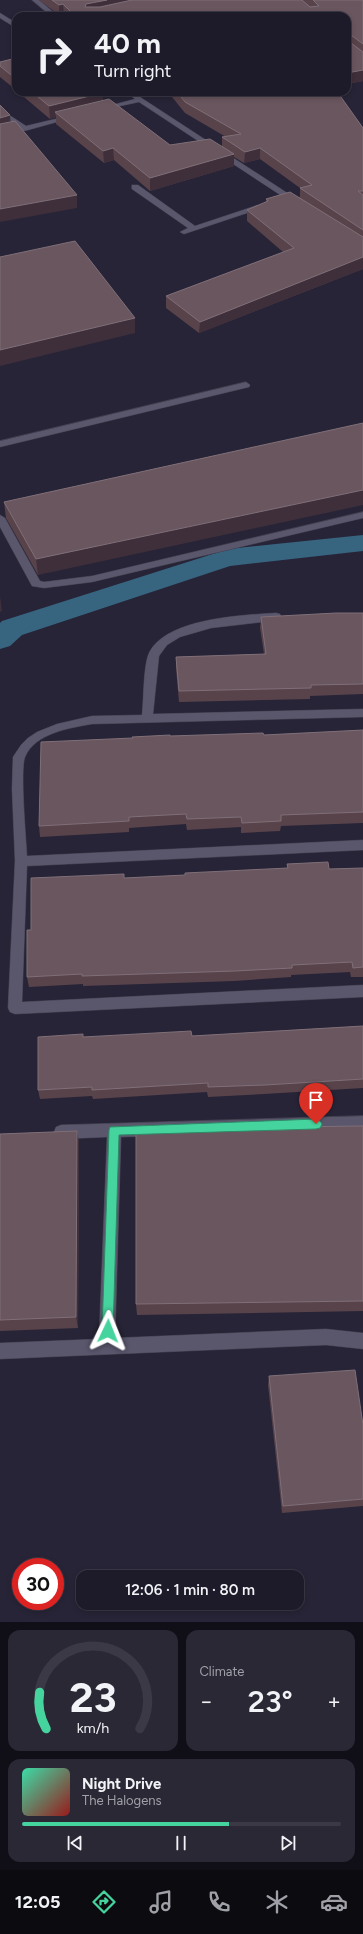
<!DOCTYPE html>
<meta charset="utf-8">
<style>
body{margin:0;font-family:Figtree,sans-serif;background:#2a2835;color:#f1f3f6;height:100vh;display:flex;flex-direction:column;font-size:15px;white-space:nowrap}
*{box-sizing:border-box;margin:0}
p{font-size:13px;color:#a0a1a8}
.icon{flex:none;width:22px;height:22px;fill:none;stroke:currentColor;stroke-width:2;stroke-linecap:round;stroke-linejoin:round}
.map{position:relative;height:1622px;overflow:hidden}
.drawer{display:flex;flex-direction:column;gap:8px;padding:8px;background:#100f17;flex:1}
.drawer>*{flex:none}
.top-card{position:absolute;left:12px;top:12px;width:339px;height:84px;border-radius:12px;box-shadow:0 2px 6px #0003,0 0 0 1px #3b3946;background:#1d1b29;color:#f1f3f6;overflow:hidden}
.speed{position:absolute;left:12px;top:1558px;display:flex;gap:8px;font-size:20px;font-weight:700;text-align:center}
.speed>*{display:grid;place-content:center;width:52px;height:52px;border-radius:50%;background:#1d1b29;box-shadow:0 2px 6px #0003,0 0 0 1px #3b3946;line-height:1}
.speed .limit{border:6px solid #d22;background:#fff;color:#111}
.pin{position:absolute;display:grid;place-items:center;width:34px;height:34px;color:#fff;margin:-41px -17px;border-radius:50% 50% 50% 0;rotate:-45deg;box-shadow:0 0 4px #0007}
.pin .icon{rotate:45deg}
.me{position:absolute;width:44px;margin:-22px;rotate:2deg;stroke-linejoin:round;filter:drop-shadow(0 0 3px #0008)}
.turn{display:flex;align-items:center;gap:14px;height:84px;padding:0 16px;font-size:18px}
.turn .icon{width:52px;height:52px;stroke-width:2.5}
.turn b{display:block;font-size:28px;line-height:34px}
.big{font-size:30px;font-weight:600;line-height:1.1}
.drawer .card{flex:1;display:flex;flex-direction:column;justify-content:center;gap:6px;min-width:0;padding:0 14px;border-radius:12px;background:#2a2835}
.drawer .dial{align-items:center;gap:0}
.dial svg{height:104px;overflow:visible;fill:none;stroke:#3b3946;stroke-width:7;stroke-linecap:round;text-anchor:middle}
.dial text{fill:#f1f3f6;stroke:none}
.song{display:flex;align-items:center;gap:12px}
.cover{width:48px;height:48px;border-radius:6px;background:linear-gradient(135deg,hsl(160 70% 55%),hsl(0 70% 35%))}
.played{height:4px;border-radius:2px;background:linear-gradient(90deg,#46d49e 65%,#3b3946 65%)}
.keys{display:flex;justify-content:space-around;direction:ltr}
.heat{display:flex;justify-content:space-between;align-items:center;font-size:22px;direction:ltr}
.drawer .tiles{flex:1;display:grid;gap:8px;grid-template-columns:1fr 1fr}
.card:last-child{grid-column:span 2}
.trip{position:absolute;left:76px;top:1570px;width:228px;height:40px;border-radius:12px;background:#1d1b29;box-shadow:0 2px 6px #0003,0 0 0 1px #3b3946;font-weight:600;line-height:40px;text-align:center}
.dock{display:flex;height:64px;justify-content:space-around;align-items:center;background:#0c0b10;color:#a0a1a8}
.dock .icon{width:28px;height:28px}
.dock .active{color:#46d49e}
.dock b{font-size:18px;color:#f1f3f6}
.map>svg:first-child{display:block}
</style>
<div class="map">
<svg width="363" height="1622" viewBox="0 0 363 1622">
<rect width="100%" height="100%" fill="#272437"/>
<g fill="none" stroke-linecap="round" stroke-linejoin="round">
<path fill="#37657f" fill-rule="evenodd" d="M363,535V551L230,566L22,635L10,646L0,649V623L2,621L219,552L228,549Z"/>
<g stroke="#42404f" stroke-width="1">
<g id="minor">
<path d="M32,0H39L58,16H51Z"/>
<path d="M0,13L16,23V28L0,18Z"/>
<path d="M125,92H133L143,99L301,202L294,204L139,102L101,110V108L135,99Z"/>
<path d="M0,109L26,126L72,115L75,117L28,130L0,136V132L19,127L0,114Z"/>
<path d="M132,185H138L195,226L258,205L265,207L184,234L180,232L188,228L132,189Z"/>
<path d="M246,382L250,385L249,387L0,447V441Z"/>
<path d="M363,512V518L92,582L44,588L32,586L0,527V515L5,518L40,581L44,582L92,576Z"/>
<path d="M276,613L280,614L281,617L280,620L211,628L180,637L167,645L159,656L153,714L363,709V717L92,724C70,728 35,733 25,757C20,770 26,838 27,856L363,840V850L27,866L22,1002L363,985V997L15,1014L10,1012L8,1008L15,861L12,789L13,757L21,745L28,738L37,732L57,724L92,716L142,715C144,699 143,663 150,651C169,618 243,615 276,613Z"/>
<path d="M363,1116V1130L121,1137L115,1338L326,1329L363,1333V1349L326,1345L0,1359V1343L99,1339L107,1137L61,1139L56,1137L54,1132L56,1127L61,1125Z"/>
</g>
</g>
<use href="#minor" fill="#5a576d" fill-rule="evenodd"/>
</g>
<g fill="#59434b">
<path d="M39,0H363V81L347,84V16H65L64,14L59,15Z"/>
<path d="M16,58V90L0,77V62Z"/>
<path d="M18,92H101L103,100L170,145L222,146V137H226L185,113L168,92H336L363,128V269L199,333L166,308V296L283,252L247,221V210L266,202V199L300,197V188L260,159L244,163L234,157V166L150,191L114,160L104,163L56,124V117L50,119Z"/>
<path d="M363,423L38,575L6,518L4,502Z"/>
<path d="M363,613V694L310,696V699L179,702L176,668V657L264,654L260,628L261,617Z"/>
<path d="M363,730V823L281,826L280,831L241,833V827L187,830L186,824L129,828V832L40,837L39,826L133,738L170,736L264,735Z"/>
<path d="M287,864L329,869L363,868V977H351L350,972L291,975V977L234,981L83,986V984L29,987L27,977L31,930L124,878L185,875L287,868Z"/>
<path d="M363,1026V1088L264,1094L208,1097L207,1092L93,1099L92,1096L40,1099L38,1090L84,1037L192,1036Z"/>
<path d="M363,1126V1311L137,1315L136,1304Z"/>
<path d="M77,1131L79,1143L78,1328L0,1331V1134Z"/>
<path d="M269,1376L363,1425V1506L282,1513L268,1385Z"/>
</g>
<g fill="#3e2f3b">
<path d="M107,0H157L87,15L85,7L86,4Z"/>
<path d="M63,4L64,14L59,15V5Z"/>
<path d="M363,70V81L347,84V73Z"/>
<path d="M102,93L103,105L55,112L56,117L50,119L49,106Z"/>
<path d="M10,115L11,128L0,131V118Z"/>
<path d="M113,148L114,160L104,163L103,151Z"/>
<path d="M260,148V159L244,163L245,152Z"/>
<path d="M234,154V166L150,191V178Z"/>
<path d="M77,195V208L0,222V209Z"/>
<path d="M363,257V269L199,333L200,322Z"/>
<path d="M135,318V333L0,366V350Z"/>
<path d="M363,490V505L38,575L36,559Z"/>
<path d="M0,596L2,611L0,612Z"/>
<path d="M77,1131L79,1143L78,1328L76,1317Z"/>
</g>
<g fill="#6a565f" stroke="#7f6f78">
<path d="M52,0H107L86,4L85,7H100L132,0H302L310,7L319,6L313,0H363V44L347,32V16H75L63,4L59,5Z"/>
<path d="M347,40L363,52V70L347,73Z"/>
<path d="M16,58V79L0,66V62Z"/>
<path d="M32,92H101L102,93L49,106Z"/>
<path d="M177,92H336L341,97L363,128V191H358L363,195V230L300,188L312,185L260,148L245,152L222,137L241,134L185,102Z"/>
<path d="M109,99L170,145L210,139L234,154L150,178L113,148L103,151L55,112Z"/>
<path d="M0,105L10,115L0,118Z"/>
<path d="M15,121L77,195L0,209V124Z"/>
<path d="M290,192L363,237V257L200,322L166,296L294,248L247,210L268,201L266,199Z"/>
<path d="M75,241L135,318L0,350V257Z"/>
<path d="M363,423V490L36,559L4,502Z"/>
<path d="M336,613H363V684L311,685V688L179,691L176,657L266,654L261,617Z"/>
<path d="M363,730V812L281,815V821L242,823L241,817L187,819L186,814L129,817V821L39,826L41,742L133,738L132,737L170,735V736L263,733L264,735Z"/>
<path d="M328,862L329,869L363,868V967L353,968L352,962L292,965V968L235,971L82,976V974L27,977V930H31V878L124,874V878L185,875V873L288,868L287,864Z"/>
<path d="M363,1026V1079L265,1085L208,1087V1083L92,1090V1087L38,1090V1037L83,1034V1037L191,1031L192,1036Z"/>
<path d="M363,1126V1301L136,1304V1129Z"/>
<path d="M77,1131L76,1317L0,1320V1134Z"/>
<path d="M355,1370L363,1425V1499L283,1506L269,1376Z"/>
</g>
<path fill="#46d49e" stroke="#2e8a67" d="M316,1119L320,1121L322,1124L320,1128L316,1129L119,1135L113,1331L112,1335L108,1337L103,1335L102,1331L109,1130L110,1127Z"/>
</svg>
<div class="speed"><div class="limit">30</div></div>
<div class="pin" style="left:316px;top:1124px;background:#d93025"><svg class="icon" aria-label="arrive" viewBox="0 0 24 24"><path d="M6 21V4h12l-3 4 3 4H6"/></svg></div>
<svg class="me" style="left:108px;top:1331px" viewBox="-20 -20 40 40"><path d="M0-17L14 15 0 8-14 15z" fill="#46d49e" stroke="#fff" stroke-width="4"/></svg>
<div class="trip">12:06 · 1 min · 80 m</div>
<div class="top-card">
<div class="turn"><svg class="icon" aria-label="right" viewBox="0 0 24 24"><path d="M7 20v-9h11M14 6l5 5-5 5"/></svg><div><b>40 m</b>Turn right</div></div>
</div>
</div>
<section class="drawer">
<div class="tiles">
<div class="card dial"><svg viewBox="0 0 100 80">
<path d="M14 69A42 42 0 1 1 86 69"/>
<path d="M14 69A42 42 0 0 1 9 41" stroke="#46d49e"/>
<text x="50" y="56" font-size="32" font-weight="700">23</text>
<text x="50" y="72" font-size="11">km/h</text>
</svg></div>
<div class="card"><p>Climate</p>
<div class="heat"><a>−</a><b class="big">23°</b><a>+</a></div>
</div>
<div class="card">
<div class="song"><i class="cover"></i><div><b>Night Drive</b><p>The Halogens</p></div></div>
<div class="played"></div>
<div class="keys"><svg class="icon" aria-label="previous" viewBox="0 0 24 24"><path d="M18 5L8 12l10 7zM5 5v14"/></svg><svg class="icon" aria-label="pause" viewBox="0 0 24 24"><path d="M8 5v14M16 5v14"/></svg><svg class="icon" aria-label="next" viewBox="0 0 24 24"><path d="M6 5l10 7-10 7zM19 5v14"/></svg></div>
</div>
</div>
</section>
<nav class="dock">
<b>12:05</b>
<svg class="icon active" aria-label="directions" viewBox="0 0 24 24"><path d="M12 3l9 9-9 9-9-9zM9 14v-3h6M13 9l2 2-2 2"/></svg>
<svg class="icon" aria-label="music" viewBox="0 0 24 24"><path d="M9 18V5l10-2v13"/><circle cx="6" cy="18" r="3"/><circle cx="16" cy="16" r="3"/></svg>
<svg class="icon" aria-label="phone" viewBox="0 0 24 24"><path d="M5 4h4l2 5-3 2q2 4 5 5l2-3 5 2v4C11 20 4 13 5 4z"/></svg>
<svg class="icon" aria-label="climate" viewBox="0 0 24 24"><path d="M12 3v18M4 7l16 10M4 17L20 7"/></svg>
<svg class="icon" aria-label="car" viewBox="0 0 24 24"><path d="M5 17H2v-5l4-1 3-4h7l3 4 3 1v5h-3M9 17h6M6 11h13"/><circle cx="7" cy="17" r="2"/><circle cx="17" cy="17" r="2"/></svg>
</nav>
